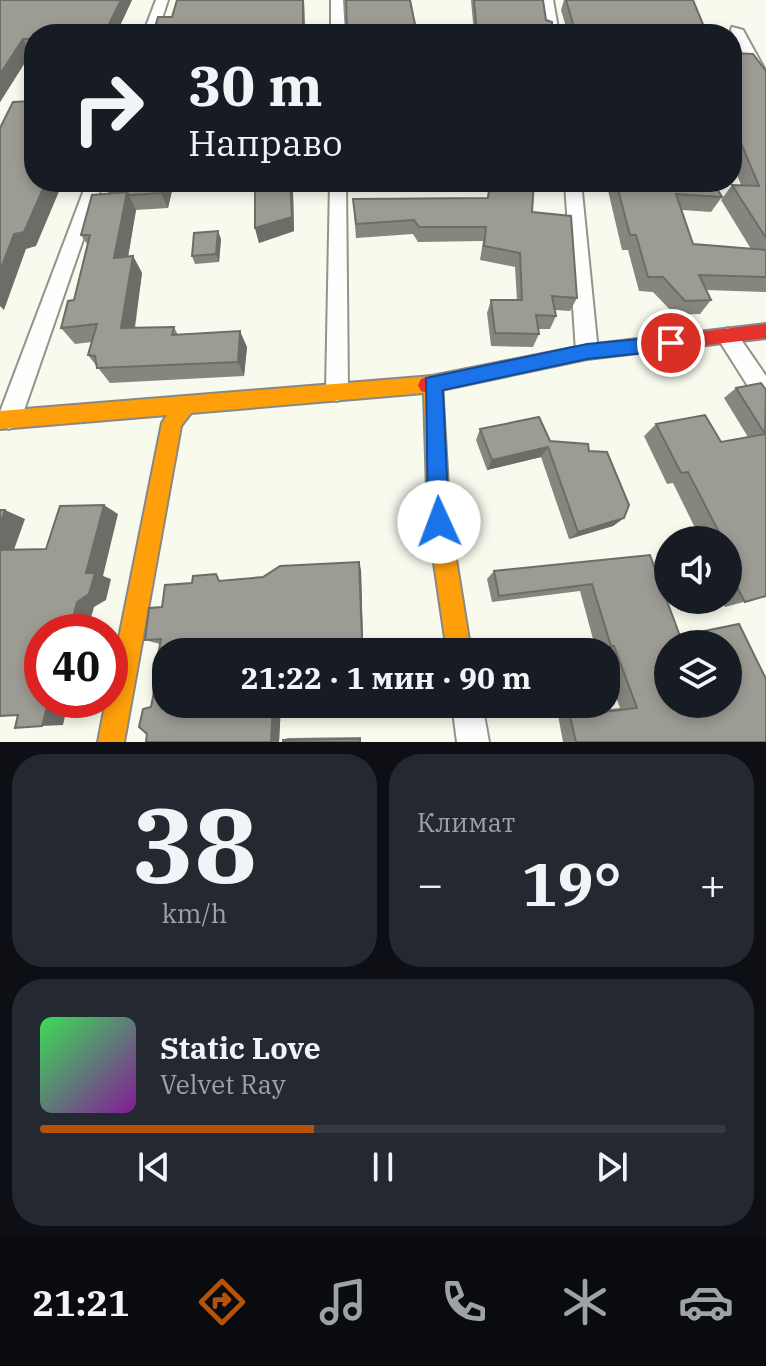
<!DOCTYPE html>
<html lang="ru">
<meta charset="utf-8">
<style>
body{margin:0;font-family:"IBM Plex Serif",serif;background:#242831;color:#f1f3f6;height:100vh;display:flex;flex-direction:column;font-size:30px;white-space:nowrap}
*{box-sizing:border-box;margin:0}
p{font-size:26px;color:#9ea1a6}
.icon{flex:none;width:44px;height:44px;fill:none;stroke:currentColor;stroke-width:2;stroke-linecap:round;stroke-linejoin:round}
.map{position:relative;height:742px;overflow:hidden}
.panel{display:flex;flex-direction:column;gap:12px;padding:12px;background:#0d0f14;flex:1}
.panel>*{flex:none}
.banner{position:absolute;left:24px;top:24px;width:718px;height:168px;border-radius:32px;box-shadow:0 4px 12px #0003;background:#171b24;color:#f1f3f6;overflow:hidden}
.buttons{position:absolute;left:654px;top:526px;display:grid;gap:16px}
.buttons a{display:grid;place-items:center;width:88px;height:88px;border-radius:50%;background:#171b24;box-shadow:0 4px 12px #0003;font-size:40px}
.speed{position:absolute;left:24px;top:614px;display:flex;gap:16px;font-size:40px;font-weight:700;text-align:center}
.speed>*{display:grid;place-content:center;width:104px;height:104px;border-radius:50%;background:#171b24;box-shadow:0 4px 12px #0003;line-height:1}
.speed .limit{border:12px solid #d22;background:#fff;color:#111}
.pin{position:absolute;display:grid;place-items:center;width:68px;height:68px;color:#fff;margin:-34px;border:4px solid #fff;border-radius:50%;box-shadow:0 2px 8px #0007}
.me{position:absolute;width:88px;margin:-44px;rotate:358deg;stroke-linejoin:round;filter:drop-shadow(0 0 6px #0008)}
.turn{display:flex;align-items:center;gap:28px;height:168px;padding:0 32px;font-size:36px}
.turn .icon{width:104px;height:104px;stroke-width:2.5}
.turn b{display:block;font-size:56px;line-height:68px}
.big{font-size:60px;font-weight:800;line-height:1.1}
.panel .widget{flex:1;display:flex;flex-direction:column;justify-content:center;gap:12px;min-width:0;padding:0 28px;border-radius:32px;background:#242831}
.panel .dial{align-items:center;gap:0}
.dial b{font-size:104px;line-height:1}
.song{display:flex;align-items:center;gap:24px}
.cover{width:96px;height:96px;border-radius:12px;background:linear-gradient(135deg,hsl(130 70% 55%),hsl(290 70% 35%))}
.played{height:8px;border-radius:4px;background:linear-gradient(90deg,#b45309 40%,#363941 40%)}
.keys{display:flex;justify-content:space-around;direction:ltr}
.heat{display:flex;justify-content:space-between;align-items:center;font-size:44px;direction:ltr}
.panel .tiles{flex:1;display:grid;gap:12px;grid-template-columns:1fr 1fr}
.widget:last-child{grid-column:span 2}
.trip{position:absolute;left:152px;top:638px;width:468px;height:80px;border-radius:32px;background:#171b24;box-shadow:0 4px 12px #0003;font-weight:800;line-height:80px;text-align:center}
.dock{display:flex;height:128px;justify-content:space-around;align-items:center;background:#090b0e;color:#9ea1a6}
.dock .icon{width:56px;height:56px}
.dock .current{color:#b45309}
.dock b{font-size:36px;color:#f1f3f6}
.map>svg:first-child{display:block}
</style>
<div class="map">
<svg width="766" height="742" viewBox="0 0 766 742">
<rect width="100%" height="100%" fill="#f8faee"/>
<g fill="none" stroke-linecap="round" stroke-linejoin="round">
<g stroke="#92938d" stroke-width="4">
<g id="street">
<path d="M156,0H168L157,34H143Z"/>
<path d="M331,0H343L345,34H331Z"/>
<path d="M541,0H553L559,34H545Z"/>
<path d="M732,27L743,30L766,72V89L759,85L731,30Z"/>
<path d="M87,182H103L21,419L17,426L9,429L1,426L0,412Z"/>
<path d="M330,182H346L348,391L345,398L337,401L329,398L326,391Z"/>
<path d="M565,182H581L598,352L595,358H579L576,352Z"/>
<path d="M728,328L735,331L766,376V405L758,402L717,337L721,331Z"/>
<path d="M452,704H482L489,742H457Z"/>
</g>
</g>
<g stroke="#888984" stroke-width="4">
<path id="slow" d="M433,376L439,378L442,384L450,522L471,652H447L428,522L424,393L191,413L181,426L124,742H98L106,700H110V683L162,423L167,415L0,429V411Z"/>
</g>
<g stroke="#888984" stroke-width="4">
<path id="jam" d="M766,324V338L587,359L427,393L421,391L418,385L421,379L427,377L587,345Z"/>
</g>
<use href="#street" fill="#fefefc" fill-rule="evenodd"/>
<use href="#slow" fill="#ff9f0a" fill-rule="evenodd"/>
<use href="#jam" fill="#e5322d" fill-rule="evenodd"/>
</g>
<g fill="#86867f">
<path d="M0,0H132L116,34H34V53H31L0,102Z"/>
<path d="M304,0L305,34H153Z"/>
<path d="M346,0L417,34H348Z"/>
<path d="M471,0H543L546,20L552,32V34H474Z"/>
<path d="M564,0H693L707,34H568L561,10Z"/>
<path d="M732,53L766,71V292L706,290L711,300L700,314L675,315L653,292L639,291L628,250H622L606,182H713L722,197L711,212L682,210L693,244L751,249L721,200L732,185H741L732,162Z"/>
<path d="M113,182H174L168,208L136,210L128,256H133L142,273L135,328L174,327L178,335L247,347L244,376L110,383L88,355L92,342L75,344L61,328L74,300L87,244L81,235L109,194Z"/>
<path d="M255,182H303V192H293L294,231L259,243L255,228Z"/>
<path d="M490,182L532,212L577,298L570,311L555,310L556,316L550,329H538L539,334L533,347L491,346L487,313L491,300H517L515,267L480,260L483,241L418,242L413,234L356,238L353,199L487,198Z"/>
<path d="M221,239L219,262L195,264L192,256Z"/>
<path d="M736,388L766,390V596L725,607L721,600H728V540H701L673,483L667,484L644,436L656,424L721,442L748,437L724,398Z"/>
<path d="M480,429L550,441L589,451L624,518L613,526L569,539L541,457L487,470L476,440Z"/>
<path d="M650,555L680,636L766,742H563L558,715L620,708L606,669V652H600L599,649L596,650L580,591L492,602L487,579L494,571Z"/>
<path d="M361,570L363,644L337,645V652H166L281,704L279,742H146L160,662V644L145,640L162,607L225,580Z"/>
<path d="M361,737V742L283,740L288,738Z"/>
</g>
<g fill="#6d6d68">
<path d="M121,0H132L116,34H104Z"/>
<path d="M303,0H304L305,34H304Z"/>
<path d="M23,39L31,53L0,102V74Z"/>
<path d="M46,182H63L36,246L26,249L4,310L0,306V271L14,234Z"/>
<path d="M164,182H174L168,208L161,193Z"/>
<path d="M290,182L293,192L294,231L259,243L255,228Z"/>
<path d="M127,192L136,210L125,275L114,258Z"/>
<path d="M218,231L221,239L219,262L216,254Z"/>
<path d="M133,256L142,273L132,344L121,328Z"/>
<path d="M240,331L247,347L244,376L238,362Z"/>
<path d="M548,447L541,457L487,470L492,460Z"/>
<path d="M104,505L118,514L103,576L111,579L106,600L94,607L87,632H69L86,573Z"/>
<path d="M5,510L25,519L11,558L0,554V524Z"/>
<path d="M624,518L613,526L569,539L578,532Z"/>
<path d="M359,562L361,570L363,644L362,640Z"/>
<path d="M53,700H73L68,703L63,725L42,726L48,703Z"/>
<path d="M273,704H281L279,742H271Z"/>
</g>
<g fill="#9c9c94" stroke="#6d6d68" stroke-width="2" fill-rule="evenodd">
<path d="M0,0H121L104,34H34V39H23L0,74Z"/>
<path d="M177,0H303V32L276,33V34H153L158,17H172Z"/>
<path d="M346,0H410L417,34H381L380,29L347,30Z"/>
<path d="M474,0H543L546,20L552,22V32L521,30L523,34H477Z"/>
<path d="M566,0H693L707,34H576Z"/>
<path d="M732,53L753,54L766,71V238L732,185L759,186L736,131H732Z"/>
<path d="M34,101V182H46L24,232L14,234L0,271V128L13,102Z"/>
<path d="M113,182H164L161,193L129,195L127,192L109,194Z"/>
<path d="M255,182H290L292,217L255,228Z"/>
<path d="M490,182H534L532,212L571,216L577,298L552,296L556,316L536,315L539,334L495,333L491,300H522L520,253L484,246L486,227H419L414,220L356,224L353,199L488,198Z"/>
<path d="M616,182H713L722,197L676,194L693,244L766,250V277L699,275L711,300L685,301L663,277H648L636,235H630Z"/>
<path d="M127,192L114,258L133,256L121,328L174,327L172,335L240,331L238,362L97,368L95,356L88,355L97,324L61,328L68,301L74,300L90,235H81L92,195Z"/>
<path d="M218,231L216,254L192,256L194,233Z"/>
<path d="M761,383L766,390L765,434L736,388Z"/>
<path d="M705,415L721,442L766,434V596L745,602L728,571V540H723L688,472L681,473L656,424Z"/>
<path d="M539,417L550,441L588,444L589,451L607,452L629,505L624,518L578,532L548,447L492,460L480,429Z"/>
<path d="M104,505L86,573H95L89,594L77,602L69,632H42V700H53L48,703L42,726L15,728L18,715L0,716V550L46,549L60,506Z"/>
<path d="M0,510H5L0,524Z"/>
<path d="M650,555L680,636L739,624L766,679V742H576L570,716L637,708L614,646H611L592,584L499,596L494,571ZM668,644H728V704H668Z"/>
<path d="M359,562L362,640L334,642V649L291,652H166V704H273L271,742H146L147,734L139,727L143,709L151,707L160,661H157L161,639L145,640L149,608L162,607L165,585L192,583L193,576L216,574L219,581L263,577L280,566Z"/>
<path d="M360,739V742H283V740Z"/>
</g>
<path fill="#1a73e8" stroke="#114b97" stroke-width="2" d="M671,336L680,343L671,350L587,359L443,390L449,522L446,530L439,533L431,530L428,522L426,378L587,344Z"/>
</svg>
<div class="buttons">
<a><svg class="icon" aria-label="sound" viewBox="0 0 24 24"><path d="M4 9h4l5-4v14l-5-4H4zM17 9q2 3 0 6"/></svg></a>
<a><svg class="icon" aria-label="layers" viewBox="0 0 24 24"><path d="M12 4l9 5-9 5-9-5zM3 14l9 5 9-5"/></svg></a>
</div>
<div class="speed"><div class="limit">40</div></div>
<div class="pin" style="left:671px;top:343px;background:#d93025"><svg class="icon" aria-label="arrive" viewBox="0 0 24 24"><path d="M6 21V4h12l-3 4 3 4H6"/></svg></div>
<svg class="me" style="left:439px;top:522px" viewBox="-20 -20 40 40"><circle r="19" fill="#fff"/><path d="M0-13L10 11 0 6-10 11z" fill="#1a73e8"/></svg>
<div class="trip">21:22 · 1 мин · 90 m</div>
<div class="banner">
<div class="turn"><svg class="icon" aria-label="right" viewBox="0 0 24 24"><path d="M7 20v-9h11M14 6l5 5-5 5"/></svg><div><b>30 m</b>Направо</div></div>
</div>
</div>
<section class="panel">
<div class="tiles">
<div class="widget dial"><b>38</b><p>km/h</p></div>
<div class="widget"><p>Климат</p>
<div class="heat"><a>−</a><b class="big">19°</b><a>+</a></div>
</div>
<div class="widget">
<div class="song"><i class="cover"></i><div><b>Static Love</b><p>Velvet Ray</p></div></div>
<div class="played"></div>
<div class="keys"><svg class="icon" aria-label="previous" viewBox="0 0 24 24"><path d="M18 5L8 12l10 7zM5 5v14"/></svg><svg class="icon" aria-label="pause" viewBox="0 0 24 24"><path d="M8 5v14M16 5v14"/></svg><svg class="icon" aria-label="next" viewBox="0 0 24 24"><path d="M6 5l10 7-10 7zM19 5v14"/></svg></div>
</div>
</div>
</section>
<nav class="dock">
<b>21:21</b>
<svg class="icon current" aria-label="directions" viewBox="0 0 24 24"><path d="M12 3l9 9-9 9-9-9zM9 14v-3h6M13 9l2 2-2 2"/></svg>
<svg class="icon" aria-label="music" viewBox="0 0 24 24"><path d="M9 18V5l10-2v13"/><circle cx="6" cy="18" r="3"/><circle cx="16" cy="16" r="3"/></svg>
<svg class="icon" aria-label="phone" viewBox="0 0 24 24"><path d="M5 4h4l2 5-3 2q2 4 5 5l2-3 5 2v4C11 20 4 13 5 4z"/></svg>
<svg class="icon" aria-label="climate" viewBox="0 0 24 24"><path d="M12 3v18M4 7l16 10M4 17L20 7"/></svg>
<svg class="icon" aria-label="car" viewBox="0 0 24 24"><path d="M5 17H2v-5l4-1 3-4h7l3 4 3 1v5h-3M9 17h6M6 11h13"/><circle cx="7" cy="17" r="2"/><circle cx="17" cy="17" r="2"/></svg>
</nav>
